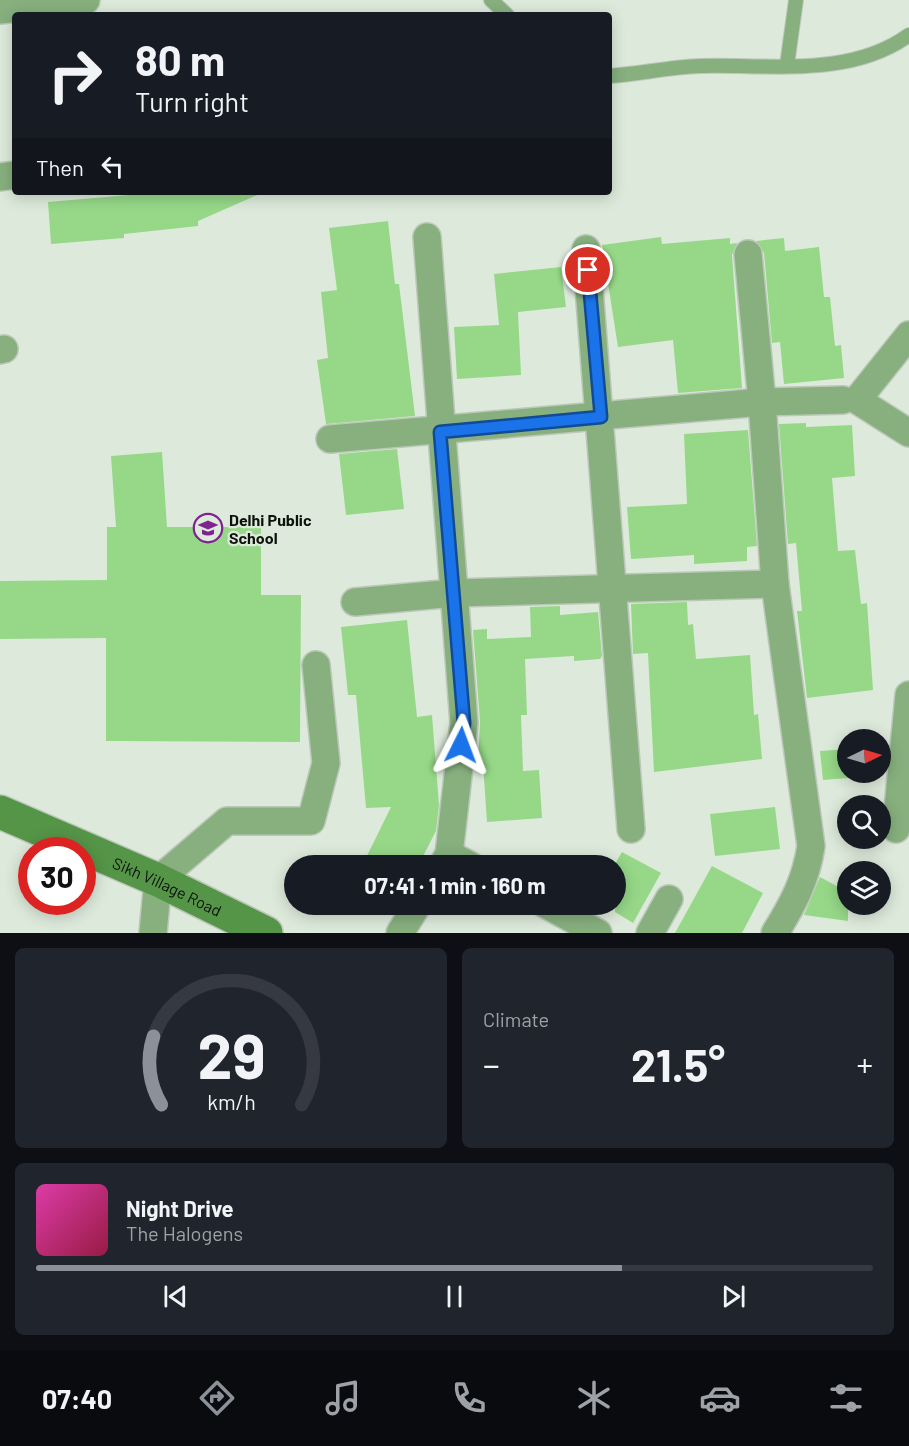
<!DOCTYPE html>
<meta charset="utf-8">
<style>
body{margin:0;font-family:Barlow,sans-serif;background:#20242c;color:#f1f3f6;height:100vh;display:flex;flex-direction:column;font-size:22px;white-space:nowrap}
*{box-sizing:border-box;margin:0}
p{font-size:20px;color:#9ea1a6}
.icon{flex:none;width:33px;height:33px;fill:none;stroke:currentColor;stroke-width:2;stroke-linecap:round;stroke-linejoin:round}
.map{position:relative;height:933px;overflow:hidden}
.drawer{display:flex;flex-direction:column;gap:15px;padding:15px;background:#0d0f14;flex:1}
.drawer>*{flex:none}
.banner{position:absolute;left:12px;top:12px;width:600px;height:183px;border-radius:6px;box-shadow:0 3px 15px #0003;background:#171b24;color:#f1f3f6;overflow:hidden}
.needle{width:39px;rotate:85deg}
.controls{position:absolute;left:837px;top:729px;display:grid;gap:12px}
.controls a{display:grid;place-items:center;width:54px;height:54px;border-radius:50%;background:#171b24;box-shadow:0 3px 15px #0003;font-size:30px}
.speed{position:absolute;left:18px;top:837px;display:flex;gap:12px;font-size:30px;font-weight:700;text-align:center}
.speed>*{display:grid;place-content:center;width:78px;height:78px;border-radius:50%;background:#171b24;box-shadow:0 3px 15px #0003;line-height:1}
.speed .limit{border:9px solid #d22;background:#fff;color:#111}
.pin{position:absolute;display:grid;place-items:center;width:51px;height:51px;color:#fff;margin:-26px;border:3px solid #fff;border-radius:50%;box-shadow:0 2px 6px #0007}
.me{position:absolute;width:66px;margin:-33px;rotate:3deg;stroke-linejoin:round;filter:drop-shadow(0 0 4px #0008)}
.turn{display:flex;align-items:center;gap:21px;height:126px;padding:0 24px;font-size:27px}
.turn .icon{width:78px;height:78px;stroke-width:2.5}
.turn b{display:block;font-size:42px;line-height:51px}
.then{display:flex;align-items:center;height:57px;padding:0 24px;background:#0003;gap:12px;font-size:22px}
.big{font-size:45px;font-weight:700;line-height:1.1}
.drawer .widget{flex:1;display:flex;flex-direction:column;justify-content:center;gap:9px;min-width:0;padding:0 21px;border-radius:9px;background:#20242c}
.drawer .dial{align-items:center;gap:0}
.dial svg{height:156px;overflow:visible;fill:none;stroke:#363941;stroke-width:7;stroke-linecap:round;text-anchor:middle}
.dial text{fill:#f1f3f6;stroke:none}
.song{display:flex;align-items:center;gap:18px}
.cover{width:72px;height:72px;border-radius:9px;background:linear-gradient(135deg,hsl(320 70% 55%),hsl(340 70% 35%))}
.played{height:6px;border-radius:3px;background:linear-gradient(90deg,#8c9099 70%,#363941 70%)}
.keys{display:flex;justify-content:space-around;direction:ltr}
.heat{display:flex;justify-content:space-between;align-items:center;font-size:33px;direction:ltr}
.drawer .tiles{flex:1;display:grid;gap:15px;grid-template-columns:1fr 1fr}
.widget:last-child{grid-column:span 2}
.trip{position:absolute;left:284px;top:855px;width:342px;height:60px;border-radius:30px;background:#171b24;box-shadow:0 3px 15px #0003;font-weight:700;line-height:60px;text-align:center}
.dock{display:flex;height:96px;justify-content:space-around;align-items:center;background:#090b0e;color:#9ea1a6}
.dock .icon{width:42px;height:42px}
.dock .current{color:#8c9099}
.dock b{font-size:27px;color:#f1f3f6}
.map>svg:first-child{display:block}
</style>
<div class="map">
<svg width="909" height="933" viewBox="0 0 909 933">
<rect width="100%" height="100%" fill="#ddeadb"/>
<g fill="#96d888">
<path d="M128,192H264L198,221V226L124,234V238L51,244L48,202L129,195Z"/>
<path d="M388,221L395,284H399L415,416L326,424L317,360L328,358L321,292L337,290L329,228Z"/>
<path d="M661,237L662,244L730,238V244L737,243L732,255L742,388L678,393L673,340L618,347L602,245Z"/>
<path d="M784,238L785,251L819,247L824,297H830L835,346L841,345L844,378L784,384L780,342L772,343L764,253L756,241Z"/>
<path d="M561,267L566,307L518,312L521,375L457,379L454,327L499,325L494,274Z"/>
<path d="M806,423V427L852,425L855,476L832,478L838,551L855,550L861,604L867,603L873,690L807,698L797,611H802L796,543L788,544L779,424Z"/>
<path d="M748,430L757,546L747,547V561L694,564V555L631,559L627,507L687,504L684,434Z"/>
<path d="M397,449L404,509L346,515L339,454Z"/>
<path d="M162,452L167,527H261V595H301L300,742L106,741V638L0,639V581L107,580V527H116L111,456Z"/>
<path d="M687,602L688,625L693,624L696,659L750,655L754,715L758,714L762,759L654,772L648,653L633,654L631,604Z"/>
<path d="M560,606V615L598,612L602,656L600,659L574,661V656L525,659L527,715H521L523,771L539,770L542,818L487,822L483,764L478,765L480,722L473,630L487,629V639L531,637L530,607Z"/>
<path d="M407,620L417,717L432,715L439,805L436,831L418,866H362L391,807L366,808L356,695H348L341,627Z"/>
<path d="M848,749V778L823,780L820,751Z"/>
<path d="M775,807L780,849L715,856L710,814Z"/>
<path d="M622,852L661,873L633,923L615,912V864Z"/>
<path d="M712,866L763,893L742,933H675Z"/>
<path d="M820,877L848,892V921L804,915Z"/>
</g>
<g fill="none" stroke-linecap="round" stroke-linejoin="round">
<g stroke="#bcc7ba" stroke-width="16">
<g id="lane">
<path d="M491,0L507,15"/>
<path d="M787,65L796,0"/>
<path d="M609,76C639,74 670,67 700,66C770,64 850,78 909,35"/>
</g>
</g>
<g stroke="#bcc7ba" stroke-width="30">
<g id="street">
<path d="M0,10L86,0"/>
<path d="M0,177L15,175"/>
<path d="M427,237L464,723L449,854L442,866"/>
<path d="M586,249L631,829"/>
<path d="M748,254L762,402L775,584L811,846C806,880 793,904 775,933"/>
<path d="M909,335L857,400L909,433"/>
<path d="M0,350L4,349"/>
<path d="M330,439L762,402L843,400"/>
<path d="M355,602L454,593L775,584"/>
<path d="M896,829L909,695"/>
<path d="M449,854L471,866"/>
<path d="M545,904L598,933"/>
<path d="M153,933L158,880L227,821H311L326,763L316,665"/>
<path d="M400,933L418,904"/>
<path d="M650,933L669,899"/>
</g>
</g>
<g stroke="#bcc7ba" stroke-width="36">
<g id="secondary">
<path id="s1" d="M0,812L158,880L266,933"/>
</g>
</g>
<use href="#lane" stroke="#87b07e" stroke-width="14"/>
<use href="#street" stroke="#87b07e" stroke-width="27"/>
<use href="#secondary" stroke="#559548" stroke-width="33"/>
</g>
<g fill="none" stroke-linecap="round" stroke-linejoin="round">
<g stroke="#114b97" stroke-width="15">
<path id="route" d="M461,745L464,723L440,432L601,417L588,270"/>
</g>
<use href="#route" stroke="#1a73e8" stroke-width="10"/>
</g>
<defs>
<g id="school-ring" transform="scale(1.5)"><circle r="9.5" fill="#ddeadb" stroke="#7e2491" stroke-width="1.5"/><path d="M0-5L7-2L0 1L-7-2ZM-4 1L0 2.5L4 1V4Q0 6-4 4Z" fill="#7e2491"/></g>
</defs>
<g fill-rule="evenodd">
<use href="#school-ring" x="208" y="528"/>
</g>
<g text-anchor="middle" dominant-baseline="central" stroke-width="4.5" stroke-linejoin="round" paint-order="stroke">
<g font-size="16" font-weight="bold" fill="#0d110c" stroke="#ddeadb" text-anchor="start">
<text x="229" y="519">Delhi Public<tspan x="229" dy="18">School</tspan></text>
</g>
<g font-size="16" fill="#0d110c" stroke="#ddeadb">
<text stroke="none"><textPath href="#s1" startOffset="183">Sikh Village Road</textPath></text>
</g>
</g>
</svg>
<div class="controls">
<a><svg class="needle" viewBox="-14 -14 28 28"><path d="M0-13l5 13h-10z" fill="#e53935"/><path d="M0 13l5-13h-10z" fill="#9ea1a6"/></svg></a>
<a><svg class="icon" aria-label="search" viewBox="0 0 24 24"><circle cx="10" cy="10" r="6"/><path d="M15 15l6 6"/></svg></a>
<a><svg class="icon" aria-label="layers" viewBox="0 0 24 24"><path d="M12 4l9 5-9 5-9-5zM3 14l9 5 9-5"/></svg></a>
</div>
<div class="speed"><div class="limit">30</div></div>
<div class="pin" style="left:588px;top:270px;background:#d93025"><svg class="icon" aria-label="arrive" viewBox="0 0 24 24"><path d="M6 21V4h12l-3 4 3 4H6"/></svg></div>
<svg class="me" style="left:461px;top:745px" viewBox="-20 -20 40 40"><path d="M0-17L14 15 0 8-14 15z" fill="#1a73e8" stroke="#fff" stroke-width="4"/></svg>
<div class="trip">07:41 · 1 min · 160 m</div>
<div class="banner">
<div class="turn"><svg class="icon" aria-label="right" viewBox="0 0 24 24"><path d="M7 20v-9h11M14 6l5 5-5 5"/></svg><div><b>80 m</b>Turn right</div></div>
<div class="then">Then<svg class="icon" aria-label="left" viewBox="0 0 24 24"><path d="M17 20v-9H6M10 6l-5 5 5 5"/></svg></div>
</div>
</div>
<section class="drawer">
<div class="tiles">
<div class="widget dial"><svg viewBox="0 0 100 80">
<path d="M14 69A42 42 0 1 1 86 69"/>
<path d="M14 69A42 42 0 0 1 10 34" stroke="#8c9099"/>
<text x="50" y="56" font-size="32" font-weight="700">29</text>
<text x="50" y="72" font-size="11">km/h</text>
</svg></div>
<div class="widget"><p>Climate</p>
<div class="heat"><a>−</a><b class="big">21.5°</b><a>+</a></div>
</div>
<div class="widget">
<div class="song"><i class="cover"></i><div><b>Night Drive</b><p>The Halogens</p></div></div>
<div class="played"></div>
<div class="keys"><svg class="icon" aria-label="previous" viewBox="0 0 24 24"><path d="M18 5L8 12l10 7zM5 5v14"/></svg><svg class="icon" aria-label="pause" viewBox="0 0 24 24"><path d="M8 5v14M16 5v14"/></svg><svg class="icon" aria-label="next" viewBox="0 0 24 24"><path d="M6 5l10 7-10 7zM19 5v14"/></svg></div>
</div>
</div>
</section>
<nav class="dock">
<b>07:40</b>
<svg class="icon current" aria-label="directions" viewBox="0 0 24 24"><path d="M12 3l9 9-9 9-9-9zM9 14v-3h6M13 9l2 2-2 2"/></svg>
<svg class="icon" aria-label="music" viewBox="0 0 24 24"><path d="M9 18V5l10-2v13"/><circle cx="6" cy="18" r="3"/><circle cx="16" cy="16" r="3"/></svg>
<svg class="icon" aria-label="phone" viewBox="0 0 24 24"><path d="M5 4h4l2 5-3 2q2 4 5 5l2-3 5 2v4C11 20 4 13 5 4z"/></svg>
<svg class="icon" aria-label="climate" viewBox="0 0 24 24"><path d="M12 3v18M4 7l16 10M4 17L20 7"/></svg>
<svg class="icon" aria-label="car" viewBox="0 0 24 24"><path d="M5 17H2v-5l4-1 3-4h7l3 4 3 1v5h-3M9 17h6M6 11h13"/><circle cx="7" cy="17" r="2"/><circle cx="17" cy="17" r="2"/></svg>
<svg class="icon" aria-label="filters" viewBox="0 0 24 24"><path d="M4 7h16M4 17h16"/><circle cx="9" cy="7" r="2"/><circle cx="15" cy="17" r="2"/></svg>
</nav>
